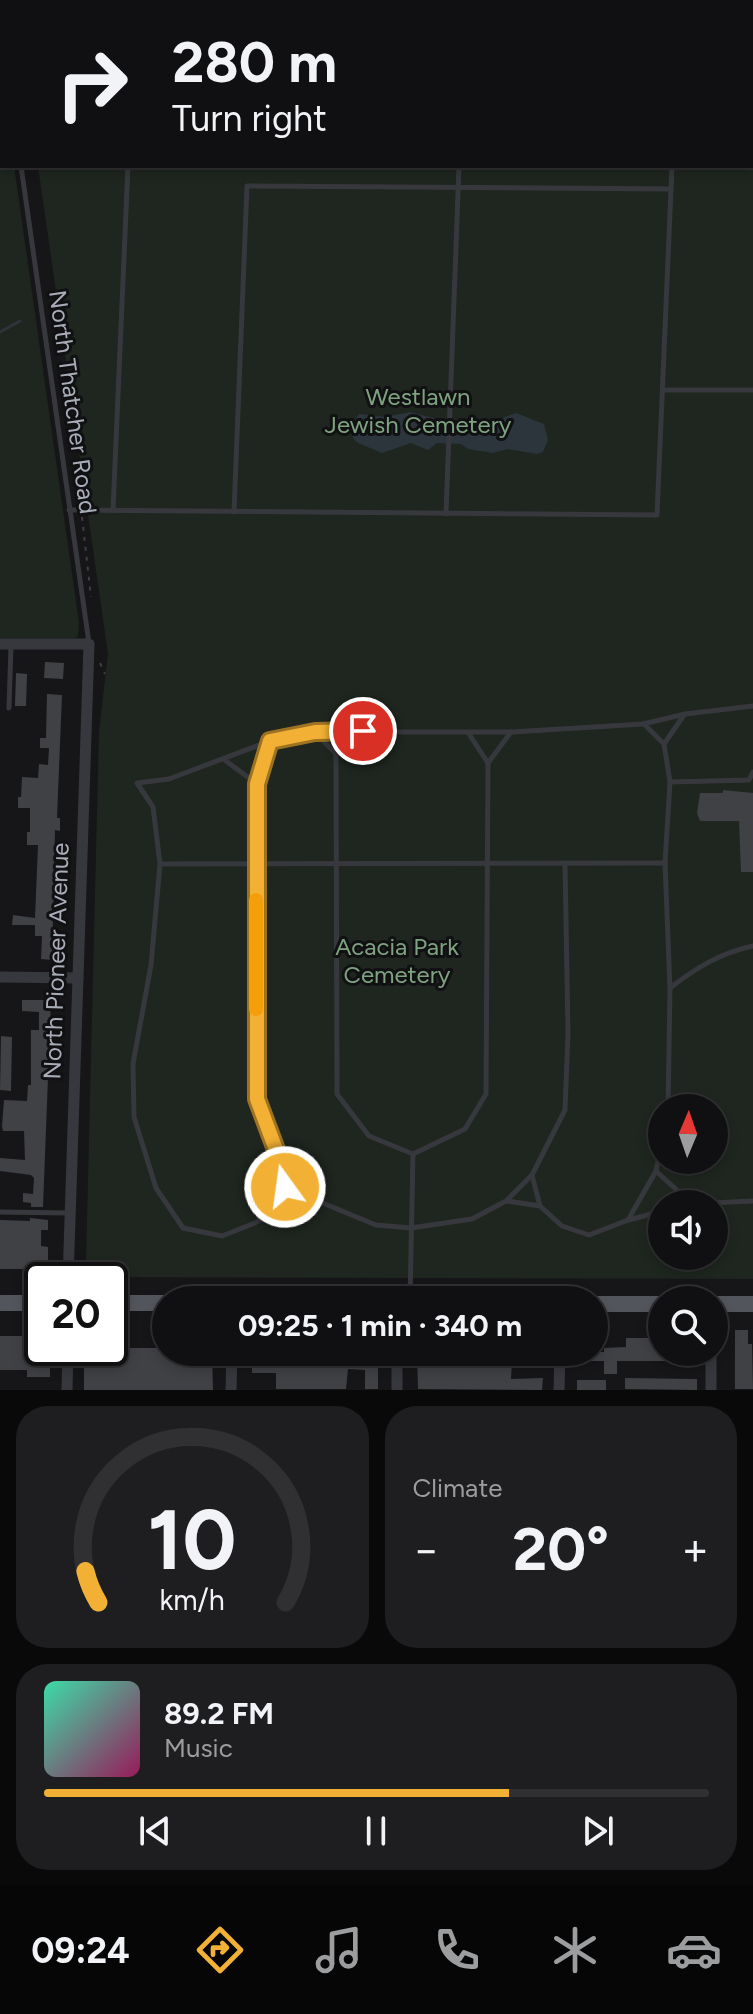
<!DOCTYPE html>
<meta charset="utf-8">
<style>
body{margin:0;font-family:Figtree,sans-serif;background:#1e1e20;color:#f1f3f6;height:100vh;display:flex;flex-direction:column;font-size:30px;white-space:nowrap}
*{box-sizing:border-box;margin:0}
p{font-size:26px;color:#9c9d9f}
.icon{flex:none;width:44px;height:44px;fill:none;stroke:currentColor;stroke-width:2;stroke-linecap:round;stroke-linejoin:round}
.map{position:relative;height:1390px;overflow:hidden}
.side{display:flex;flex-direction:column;gap:16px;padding:16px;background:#09090a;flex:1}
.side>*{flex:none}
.guide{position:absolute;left:0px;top:0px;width:754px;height:168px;box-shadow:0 4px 12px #0003,0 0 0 2px #303032;background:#101012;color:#f1f3f6;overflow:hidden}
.needle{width:52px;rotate:2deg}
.fabs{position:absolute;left:648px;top:1094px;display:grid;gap:16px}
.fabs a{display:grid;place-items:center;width:80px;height:80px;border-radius:50%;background:#101012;box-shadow:0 4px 12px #0003,0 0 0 2px #303032;font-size:40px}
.speed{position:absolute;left:24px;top:1262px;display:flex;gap:16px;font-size:40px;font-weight:700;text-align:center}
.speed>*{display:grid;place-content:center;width:104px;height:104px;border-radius:50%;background:#101012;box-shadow:0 4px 12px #0003,0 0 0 2px #303032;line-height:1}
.speed .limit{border:4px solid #111;border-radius:12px;background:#fff;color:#111}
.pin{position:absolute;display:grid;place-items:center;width:68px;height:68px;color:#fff;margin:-34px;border:4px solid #fff;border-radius:50%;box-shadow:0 2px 8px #0007}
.me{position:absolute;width:88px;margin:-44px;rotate:346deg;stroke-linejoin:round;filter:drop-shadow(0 0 6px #0008)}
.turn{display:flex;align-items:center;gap:28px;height:168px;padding:0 40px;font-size:36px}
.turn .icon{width:104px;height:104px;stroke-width:2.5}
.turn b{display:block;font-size:56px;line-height:68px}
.big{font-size:60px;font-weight:700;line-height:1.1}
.side .tile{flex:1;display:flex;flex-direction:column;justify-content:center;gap:12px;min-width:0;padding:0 28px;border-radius:32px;background:#1e1e20}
.side .dial{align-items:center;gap:0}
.dial svg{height:208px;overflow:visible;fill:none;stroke:#303032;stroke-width:7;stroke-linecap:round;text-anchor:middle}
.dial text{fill:#f1f3f6;stroke:none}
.song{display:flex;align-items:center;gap:24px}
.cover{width:96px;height:96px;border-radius:12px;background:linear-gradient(135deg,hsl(160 70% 55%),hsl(330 70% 35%))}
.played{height:8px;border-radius:4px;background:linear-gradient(90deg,#f2b134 70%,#303032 70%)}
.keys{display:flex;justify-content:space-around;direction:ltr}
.heat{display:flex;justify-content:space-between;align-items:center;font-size:44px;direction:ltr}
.side .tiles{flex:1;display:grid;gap:16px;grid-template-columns:1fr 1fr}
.tile:last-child{grid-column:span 2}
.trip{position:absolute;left:152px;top:1286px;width:456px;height:80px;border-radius:40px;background:#101012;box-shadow:0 4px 12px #0003,0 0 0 2px #303032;font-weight:700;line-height:80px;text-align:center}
.tab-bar{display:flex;height:128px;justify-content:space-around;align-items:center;background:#060607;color:#9c9d9f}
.tab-bar .icon{width:56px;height:56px}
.tab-bar .on{color:#f2b134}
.tab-bar b{font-size:36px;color:#f1f3f6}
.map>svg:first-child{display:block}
</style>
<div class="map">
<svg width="753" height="1390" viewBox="0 0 753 1390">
<rect width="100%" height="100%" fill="#161618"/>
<g fill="#1e261f" fill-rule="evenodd">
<path d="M753,30V1279L98,1277L92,1273L86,1263L99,731L108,654L38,166H752ZM662,1108H714V1160H662ZM662,1204H714V1256H662Z"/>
<path d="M0,75L2,166H14L79,623L78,636L75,638H0Z"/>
</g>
<path fill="#2c353c" d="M410,412L434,418L437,423L461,424L473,416L486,424L516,413L544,424L548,440L543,452L537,454L508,449L493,453L468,449L461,444L437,443L428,450L411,443L382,453L358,443L353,438L354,421L359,414L385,417Z"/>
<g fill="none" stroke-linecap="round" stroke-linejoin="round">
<path stroke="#2c353c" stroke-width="3" d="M0,332L20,321"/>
</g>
<g fill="#404145">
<path d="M45,662L64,663L63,679L44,678Z"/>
<path d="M16,673L27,674L26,706H15Z"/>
<path d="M47,694L62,695L57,818H60V831L55,830L52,960L41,959L42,936H35V925H12L13,915L35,918L38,845H27V832H30V808H18V797H21L22,777L38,778L39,764L48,765L49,748H40V738H46Z"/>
<path d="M723,790L753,793V872H741L739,821H700L697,813L700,793H723Z"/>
<path d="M22,1000H51L43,1207H31V1203L23,1202V1193L33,1194L34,1178L31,1175L0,1171V1158L25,1160L24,1131H3L2,1126L4,1100L27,1101L28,1085H31V1030H39V1012L22,1011Z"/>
<path d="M1,1036L12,1037L11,1091L0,1090Z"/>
<path d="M30,1218L48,1220V1230H41V1246L48,1247V1269H0V1220L30,1221Z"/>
<path d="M735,1330H748V1344H752L753,1389H735Z"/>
<path d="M0,1336H42L44,1363H50V1377H27V1370H0Z"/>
<path d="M626,1338H662V1352H698V1361H617V1374H604V1361H579V1352H604V1348L626,1347Z"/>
<path d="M84,1348H166V1352H212L213,1390H84Z"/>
<path d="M252,1352H378V1389H365V1370L348,1369L346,1389H276V1373H252Z"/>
<path d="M417,1352H543L542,1360H512L511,1379L543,1378L542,1390L418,1389Z"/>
<path d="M625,1378L697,1379V1390L625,1389Z"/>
<rect x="577" y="1380" width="29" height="10"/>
</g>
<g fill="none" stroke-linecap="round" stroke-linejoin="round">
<g stroke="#3d3f44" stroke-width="2" stroke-dasharray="4 6" stroke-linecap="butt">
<path d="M82,517L91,597"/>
<path d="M100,663L105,674"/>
</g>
<g stroke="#37383d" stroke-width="5">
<path d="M134,0V2"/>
<path d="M0,11L2,27"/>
<path d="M752,75H753"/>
<path d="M21,166L89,643"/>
<path d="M663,390H753"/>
<path d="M69,510L657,515L672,166"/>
<path d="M113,510L128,166"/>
<path d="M234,512L247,186L671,189"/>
<path d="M446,514L459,166"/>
<path d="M9,708L11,645"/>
<path d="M644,724L664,744"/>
<path d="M316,733L336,754L337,1094L369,1136L413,1154L465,1129L486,1094L488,763L511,732"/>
<path d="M469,734L488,763"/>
<path d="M336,754L362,732"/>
<path d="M226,761L257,784V1099L284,1171L313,1199L376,1225L411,1228L472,1219L506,1201L532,1175L565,1110L568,1034L565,863"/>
<path d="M670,782L749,780L753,772"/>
<path d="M257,784L270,741"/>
<path d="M160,864L665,863"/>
<path d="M670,988C696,968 720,953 753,946"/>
<path d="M668,1108L670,989L665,863L670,782L664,744L684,715"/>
<path d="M656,1171L691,1203"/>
<path d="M284,1172L286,1203"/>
<path d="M532,1175L540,1206L562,1226L589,1235L628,1220L656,1171L662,1142"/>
<path d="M313,1199L286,1203L255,1223L222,1236L183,1228L156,1188L134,1117L133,1064L151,965L160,864L153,807L137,783L169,779L270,741L315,732H512L643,724L685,714L753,706"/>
<path d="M507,1201L540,1206"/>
<path d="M689,1204L753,1201"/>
<path d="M0,1212L69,1213"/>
<path d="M629,1220L662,1211"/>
<path d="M410,1300L413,1154"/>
</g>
<g stroke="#37383d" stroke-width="11">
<path d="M522,2V0"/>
<path d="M0,644H89L68,1280"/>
<path d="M0,977L78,978"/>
<path d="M67,1390L68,1348"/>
<path d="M231,1390L232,1352"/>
<path d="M397,1390V1352"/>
<path d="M559,1390L560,1352"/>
<path d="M711,1390V1352"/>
</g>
<g stroke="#37383d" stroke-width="14">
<path d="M182,0L464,2"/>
<path d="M752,5H753"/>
</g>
<g stroke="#53555c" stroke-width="16">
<path d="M0,1303H42"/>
<path d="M110,1303H166"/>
<path d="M594,1304H662"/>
<path d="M714,1304H753"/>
</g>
</g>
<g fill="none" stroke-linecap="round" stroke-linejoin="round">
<g stroke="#9d7322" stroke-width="20">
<path id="route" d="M285,1187L284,1171L257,1099V784L270,741L315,732L363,731"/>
</g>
<use href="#route" stroke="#f2b134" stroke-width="14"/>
<path stroke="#f59e0b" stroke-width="14" d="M256,900V1009"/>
</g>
<g text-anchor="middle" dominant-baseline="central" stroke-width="6" stroke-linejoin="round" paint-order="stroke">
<g font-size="24" fill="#7fa381" stroke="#111113">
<text x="418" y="396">Westlawn<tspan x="418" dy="28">Jewish Cemetery</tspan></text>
<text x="397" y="946">Acacia Park<tspan x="397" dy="28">Cemetery</tspan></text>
</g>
<g font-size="24" fill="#a8adb8" stroke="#111113">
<text transform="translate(73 402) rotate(82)">North Thatcher Road</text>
<text transform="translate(56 961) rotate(-88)">North Pioneer Avenue</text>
</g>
</g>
</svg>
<div class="fabs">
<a><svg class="needle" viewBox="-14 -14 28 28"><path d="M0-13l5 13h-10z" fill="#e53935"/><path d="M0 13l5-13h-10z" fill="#9c9d9f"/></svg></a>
<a><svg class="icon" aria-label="sound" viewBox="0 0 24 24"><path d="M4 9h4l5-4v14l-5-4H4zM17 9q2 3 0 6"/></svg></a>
<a><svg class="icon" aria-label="search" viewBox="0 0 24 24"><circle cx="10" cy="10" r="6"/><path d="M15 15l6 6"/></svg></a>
</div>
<div class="speed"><div class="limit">20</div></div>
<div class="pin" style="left:363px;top:731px;background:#d93025"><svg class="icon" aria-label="arrive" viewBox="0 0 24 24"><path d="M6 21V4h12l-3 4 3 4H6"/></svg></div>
<svg class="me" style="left:285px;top:1187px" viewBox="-20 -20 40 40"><circle r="17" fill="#f2b134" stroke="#fff" stroke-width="3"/><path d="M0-11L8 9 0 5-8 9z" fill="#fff"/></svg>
<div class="trip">09:25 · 1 min · 340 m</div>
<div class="guide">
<div class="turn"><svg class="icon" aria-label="right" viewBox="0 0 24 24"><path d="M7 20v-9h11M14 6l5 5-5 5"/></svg><div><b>280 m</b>Turn right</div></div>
</div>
</div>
<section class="side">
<div class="tiles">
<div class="tile dial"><svg viewBox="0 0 100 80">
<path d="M14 69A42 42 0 1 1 86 69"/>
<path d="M14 69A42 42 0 0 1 9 57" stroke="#f2b134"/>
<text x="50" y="56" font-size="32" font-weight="700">10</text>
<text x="50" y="72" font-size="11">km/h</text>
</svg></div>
<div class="tile"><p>Climate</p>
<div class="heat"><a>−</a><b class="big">20°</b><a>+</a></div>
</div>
<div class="tile">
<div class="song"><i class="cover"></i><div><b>89.2 FM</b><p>Music</p></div></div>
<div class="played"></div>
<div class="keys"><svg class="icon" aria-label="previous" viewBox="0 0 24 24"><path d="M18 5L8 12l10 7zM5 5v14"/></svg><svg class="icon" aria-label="pause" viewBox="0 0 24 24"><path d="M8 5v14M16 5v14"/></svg><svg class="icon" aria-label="next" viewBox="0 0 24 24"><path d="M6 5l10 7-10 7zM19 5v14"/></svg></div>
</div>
</div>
</section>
<nav class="tab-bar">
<b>09:24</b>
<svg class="icon on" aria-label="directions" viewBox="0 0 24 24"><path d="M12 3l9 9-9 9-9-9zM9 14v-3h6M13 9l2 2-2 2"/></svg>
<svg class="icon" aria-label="music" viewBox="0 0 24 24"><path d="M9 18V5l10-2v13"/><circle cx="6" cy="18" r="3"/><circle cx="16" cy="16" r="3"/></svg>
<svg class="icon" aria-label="phone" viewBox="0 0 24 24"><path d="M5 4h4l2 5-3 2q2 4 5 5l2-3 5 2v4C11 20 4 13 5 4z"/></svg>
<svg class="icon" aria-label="climate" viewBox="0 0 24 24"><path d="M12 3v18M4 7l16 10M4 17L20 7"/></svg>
<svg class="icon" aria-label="car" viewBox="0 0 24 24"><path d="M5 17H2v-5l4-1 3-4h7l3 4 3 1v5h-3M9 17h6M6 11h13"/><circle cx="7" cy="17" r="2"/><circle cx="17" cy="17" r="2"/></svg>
</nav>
